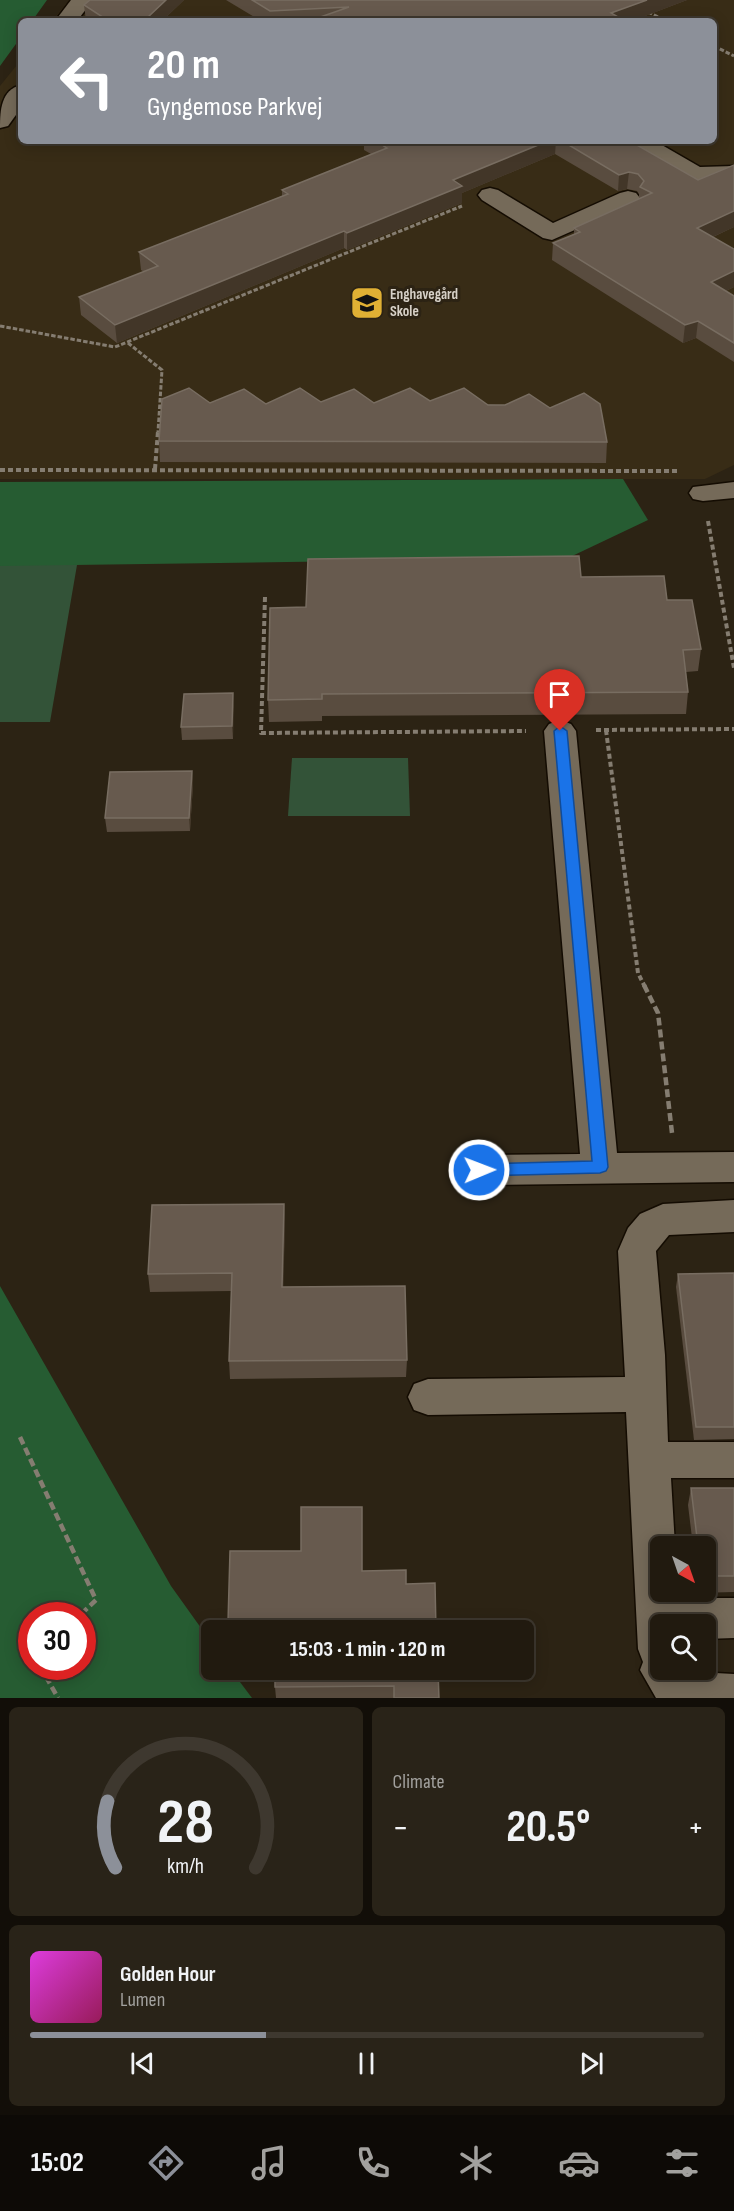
<!DOCTYPE html>
<meta charset="utf-8">
<style>
body{margin:0;font-family:"Sofia Sans Condensed",sans-serif;background:#292318;color:#f1f3f6;height:100vh;display:flex;flex-direction:column;font-size:22px;white-space:nowrap}
*{box-sizing:border-box;margin:0}
p{font-size:20px;color:#a2a19e}
.icon{flex:none;width:33px;height:33px;fill:none;stroke:currentColor;stroke-width:2;stroke-linecap:round;stroke-linejoin:round}
.map{position:relative;height:1698px;overflow:hidden}
.side{display:flex;flex-direction:column;gap:9px;padding:9px;background:#120e08;flex:1}
.side>*{flex:none}
.guide{position:absolute;left:18px;top:18px;width:699px;height:126px;border-radius:9px;box-shadow:0 3px 15px #0003,0 0 0 2px #3e382f;background:#8c9099;color:#fff;overflow:hidden}
.needle{width:39px;rotate:140deg}
.tools{position:absolute;left:650px;top:1536px;display:grid;gap:12px}
.tools a{display:grid;place-items:center;width:66px;height:66px;border-radius:9px;background:#211a0f;box-shadow:0 3px 15px #0003,0 0 0 2px #3e382f;font-size:30px}
.speed{position:absolute;left:18px;top:1602px;display:flex;gap:12px;font-size:30px;font-weight:700;text-align:center}
.speed>*{display:grid;place-content:center;width:78px;height:78px;border-radius:50%;background:#211a0f;box-shadow:0 3px 15px #0003,0 0 0 2px #3e382f;line-height:1}
.speed .limit{border:9px solid #d22;background:#fff;color:#111}
.pin{position:absolute;display:grid;place-items:center;width:51px;height:51px;color:#fff;margin:-62px -26px;border-radius:50% 50% 50% 0;rotate:-45deg;box-shadow:0 0 6px #0007}
.pin .icon{rotate:45deg}
.me{position:absolute;width:66px;margin:-33px;rotate:89deg;stroke-linejoin:round;filter:drop-shadow(0 0 4px #0008)}
.turn{display:flex;align-items:center;gap:21px;height:126px;padding:0 30px;font-size:27px}
.turn .icon{width:78px;height:78px;stroke-width:2.5}
.turn b{display:block;font-size:42px;line-height:51px}
.big{font-size:45px;font-weight:700;line-height:1.1}
.side .card{flex:1;display:flex;flex-direction:column;justify-content:center;gap:9px;min-width:0;padding:0 21px;border-radius:9px;background:#292318}
.side .dial{align-items:center;gap:0}
.dial svg{height:156px;overflow:visible;fill:none;stroke:#3e382f;stroke-width:7;stroke-linecap:round;text-anchor:middle}
.dial text{fill:#f1f3f6;stroke:none}
.song{display:flex;align-items:center;gap:18px}
.cover{width:72px;height:72px;border-radius:9px;background:linear-gradient(135deg,hsl(300 70% 55%),hsl(330 70% 35%))}
.played{height:6px;border-radius:3px;background:linear-gradient(90deg,#8c9099 35%,#3e382f 35%)}
.keys{display:flex;justify-content:space-around;direction:ltr}
.heat{display:flex;justify-content:space-between;align-items:center;font-size:33px;direction:ltr}
.side .tiles{flex:1;display:grid;gap:9px;grid-template-columns:1fr 1fr}
.card:last-child{grid-column:span 2}
.trip{position:absolute;left:201px;top:1620px;width:333px;height:60px;border-radius:9px;background:#211a0f;box-shadow:0 3px 15px #0003,0 0 0 2px #3e382f;font-weight:700;line-height:60px;text-align:center}
.menu{display:flex;height:96px;justify-content:space-around;align-items:center;background:#0d0a06;color:#a2a19e}
.menu .icon{width:42px;height:42px}
.menu .on{color:#8c9099}
.menu b{font-size:27px;color:#f1f3f6}
.map>svg:first-child{display:block}
</style>
<div class="map">
<svg width="734" height="1698" viewBox="0 0 734 1698">
<rect width="100%" height="100%" fill="#2c2314"/>
<path fill="#382c16" d="M69,0H734V465L705,479H0V86L21,60V141H714V21H52Z"/>
<g fill="#335338">
<path d="M238,482L77,565L50,722H0V488Z"/>
<path d="M292,758H408L410,816H288Z"/>
</g>
<g fill="#265c32" fill-rule="evenodd">
<path d="M0,0H47L32,21H21V37L0,66Z"/>
<path d="M623,479L648,520L568,558L0,566V482Z"/>
<path d="M0,1286L171,1586L211,1642L212,1670H231L252,1698H0ZM32,1616H82V1666H32Z"/>
</g>
<g fill="none" stroke-linecap="round" stroke-linejoin="round">
<g stroke="#140c02" stroke-width="3">
<g id="minor">
<path d="M71,0H93L77,21H55Z"/>
<path d="M21,85V108L8,126L0,128C0,110 1,90 21,85Z"/>
<path d="M626,141H655L700,167L734,166V180L695,181L687,179L630,146Z"/>
<path d="M490,188L498,190L553,223L620,193L628,191L636,193L640,198L636,203L552,240L543,238L482,200L478,195L482,190Z"/>
<path d="M734,482V498L703,501L693,499L689,493L693,487Z"/>
<path d="M560,720L571,724L576,731L617,1153L734,1152V1182L479,1185L466,1181L460,1170L466,1159L479,1155L580,1154L544,731L549,724Z"/>
<path d="M734,1200V1232L669,1235L656,1251L665,1355L668,1442H734V1478H671L675,1546H660V1592H678L679,1598H734V1638L705,1639V1624H660V1670L734,1674V1698H656L640,1670L643,1662L638,1649L626,1412L428,1415L414,1410L408,1397L414,1384L428,1379L625,1377L618,1251L628,1228L640,1214L663,1204Z"/>
</g>
</g>
<g stroke="#857d71" stroke-width="3" stroke-dasharray="4.5 2" stroke-linecap="butt">
<path d="M648,12L666,21"/>
<path d="M714,46L734,56"/>
<path d="M0,326L115,347L462,206"/>
<path d="M128,343L162,370L158,432"/>
</g>
<g stroke="#857d71" stroke-width="4" stroke-dasharray="5 3" stroke-linecap="butt">
<path d="M155,469L158,431"/>
<path d="M0,470L680,471"/>
<path d="M708,521L734,668"/>
<path d="M265,597L261,733L526,731"/>
<path d="M596,730L734,729"/>
<path d="M606,730L638,973L645,987"/>
</g>
<g stroke="#857d71" stroke-width="4.5" stroke-dasharray="8 4" stroke-linecap="butt">
<path d="M644,985L658,1013L672,1133"/>
<path d="M20,1437L96,1600L79,1616"/>
<path d="M40,1666L58,1698"/>
</g>
<use href="#minor" fill="#756a59" fill-rule="evenodd"/>
</g>
<g fill="#594c3f">
<path d="M90,0H184L162,21H86L84,5Z"/>
<path d="M226,0H687L632,21H261Z"/>
<path d="M364,141H630L734,227L713,237L734,249V287L726,291L734,296V362L696,338L683,343L552,260L553,243L574,234V228L639,199V194L637,191L627,189L618,191L555,154L462,193V203L347,250L344,248L117,343L81,315L79,297L144,272L141,270L139,252L282,196V190L371,154L364,150Z"/>
<path d="M430,401L550,408L607,442L606,463L160,462L159,441L210,403L266,404L321,402L374,403Z"/>
<path d="M581,577L667,600L701,649L698,671L686,672L688,692L686,714L322,716V721L269,722L268,700L306,607Z"/>
<path d="M233,693V739L182,740L181,727Z"/>
<path d="M192,771L193,784L190,831L107,832L105,818Z"/>
<path d="M284,1204L285,1222L283,1287L407,1360L406,1377L230,1379L229,1361L231,1291L150,1292L148,1274Z"/>
<path d="M734,1273V1439L694,1440L676,1287L678,1274Z"/>
<path d="M691,1488H734V1592L698,1593V1592H705V1546H693L688,1505Z"/>
<path d="M362,1571L406,1584L436,1630H228V1622Z"/>
<path d="M438,1670L439,1698H276L275,1687Z"/>
</g>
<g fill="#423628">
<path d="M166,0H184L162,21H148V17Z"/>
<path d="M647,0H687L632,21H610L611,13Z"/>
<path d="M548,141H556L555,154L462,193V203L347,250V233L453,180Z"/>
<path d="M629,172L627,189L618,191L619,175Z"/>
<path d="M734,211V227L695,245L697,228Z"/>
<path d="M344,231V248L117,343L115,325Z"/>
<path d="M734,271V287L709,299L711,282Z"/>
<path d="M698,321L696,338L683,343L685,325Z"/>
<path d="M233,693L234,707L233,739L232,726Z"/>
<path d="M192,771L193,784L190,831L189,818Z"/>
<path d="M284,1204L285,1222L283,1305L282,1287Z"/>
</g>
<g fill="#675a4e" stroke="#786d61" stroke-width="1.5">
<path d="M90,0H166L148,17L107,20L84,5Z"/>
<path d="M252,0H647L611,13L625,21H309L349,7L270,11Z"/>
<path d="M376,141H548L453,180L462,186L347,233L344,231L115,325L79,297L158,266L139,252L288,194L282,190L387,148Z"/>
<path d="M562,141H630L698,180L734,165V211L697,228L734,249V271L711,282L734,296V343L698,321L685,325L553,243L580,232L574,228L652,193L640,187L644,181L638,174L629,172L619,175Z"/>
<path d="M189,388L210,403L244,389L266,404L300,388L321,402L354,389L374,403L410,388L430,401L464,388L488,405H505L529,394L550,408L584,393L600,404L607,442L159,441L162,399Z"/>
<path d="M579,556L581,577L664,576L667,600H692L701,649L683,650L688,692L322,694V699L268,700L270,608L306,607L308,559Z"/>
<path d="M233,693L232,726L181,727L184,694Z"/>
<path d="M192,771L189,818H105L110,772Z"/>
<path d="M284,1204L282,1287L405,1286L407,1360L229,1361L232,1273L148,1274L152,1205Z"/>
<path d="M734,1273V1427H696L678,1274Z"/>
<path d="M691,1488H734V1576H705V1546H698Z"/>
<path d="M301,1507H362V1571L406,1570V1584L435,1583L436,1630H276V1622H228L230,1551H301Z"/>
<path d="M275,1670H438L439,1698H394V1686L275,1687Z"/>
</g>
<path fill="#1a73e8" stroke="#114b97" stroke-width="1.5" d="M560,726L567,731L608,1167L606,1171L600,1173L479,1176L474,1174L472,1170L474,1166L479,1164L592,1161L554,731Z"/>
<defs>
<g id="school-square" transform="scale(1.725)"><rect x="-9" y="-9" width="18" height="18" rx="4" fill="#e0b034" stroke="#2c2314"/><path d="M0-5L7-2L0 1L-7-2ZM-4 1L0 2.5L4 1V4Q0 6-4 4Z" fill="#111"/></g>
</defs>
<g fill-rule="evenodd">
<use href="#school-square" x="367" y="303"/>
</g>
<g text-anchor="middle" dominant-baseline="central" stroke-width="6" stroke-linejoin="round" paint-order="stroke">
<g font-size="15" font-weight="bold" fill="#d7d1c8" stroke="#2c2314" text-anchor="start">
<text x="390" y="294">Enghavegård<tspan x="390" dy="17">Skole</tspan></text>
</g>
</g>
</svg>
<div class="tools">
<a><svg class="needle" viewBox="-14 -14 28 28"><path d="M0-13l5 13h-10z" fill="#e53935"/><path d="M0 13l5-13h-10z" fill="#a2a19e"/></svg></a>
<a><svg class="icon" aria-label="search" viewBox="0 0 24 24"><circle cx="10" cy="10" r="6"/><path d="M15 15l6 6"/></svg></a>
</div>
<div class="speed"><div class="limit">30</div></div>
<div class="pin" style="left:560px;top:731px;background:#d93025"><svg class="icon" aria-label="arrive" viewBox="0 0 24 24"><path d="M6 21V4h12l-3 4 3 4H6"/></svg></div>
<svg class="me" style="left:479px;top:1170px" viewBox="-20 -20 40 40"><circle r="17" fill="#1a73e8" stroke="#fff" stroke-width="3"/><path d="M0-11L8 9 0 5-8 9z" fill="#fff"/></svg>
<div class="trip">15:03 · 1 min · 120 m</div>
<div class="guide">
<div class="turn"><svg class="icon" aria-label="left" viewBox="0 0 24 24"><path d="M17 20v-9H6M10 6l-5 5 5 5"/></svg><div><b>20 m</b>Gyngemose Parkvej</div></div>
</div>
</div>
<section class="side">
<div class="tiles">
<div class="card dial"><svg viewBox="0 0 100 80">
<path d="M14 69A42 42 0 1 1 86 69"/>
<path d="M14 69A42 42 0 0 1 10 35" stroke="#8c9099"/>
<text x="50" y="56" font-size="32" font-weight="700">28</text>
<text x="50" y="72" font-size="11">km/h</text>
</svg></div>
<div class="card"><p>Climate</p>
<div class="heat"><a>−</a><b class="big">20.5°</b><a>+</a></div>
</div>
<div class="card">
<div class="song"><i class="cover"></i><div><b>Golden Hour</b><p>Lumen</p></div></div>
<div class="played"></div>
<div class="keys"><svg class="icon" aria-label="previous" viewBox="0 0 24 24"><path d="M18 5L8 12l10 7zM5 5v14"/></svg><svg class="icon" aria-label="pause" viewBox="0 0 24 24"><path d="M8 5v14M16 5v14"/></svg><svg class="icon" aria-label="next" viewBox="0 0 24 24"><path d="M6 5l10 7-10 7zM19 5v14"/></svg></div>
</div>
</div>
</section>
<nav class="menu">
<b>15:02</b>
<svg class="icon on" aria-label="directions" viewBox="0 0 24 24"><path d="M12 3l9 9-9 9-9-9zM9 14v-3h6M13 9l2 2-2 2"/></svg>
<svg class="icon" aria-label="music" viewBox="0 0 24 24"><path d="M9 18V5l10-2v13"/><circle cx="6" cy="18" r="3"/><circle cx="16" cy="16" r="3"/></svg>
<svg class="icon" aria-label="phone" viewBox="0 0 24 24"><path d="M5 4h4l2 5-3 2q2 4 5 5l2-3 5 2v4C11 20 4 13 5 4z"/></svg>
<svg class="icon" aria-label="climate" viewBox="0 0 24 24"><path d="M12 3v18M4 7l16 10M4 17L20 7"/></svg>
<svg class="icon" aria-label="car" viewBox="0 0 24 24"><path d="M5 17H2v-5l4-1 3-4h7l3 4 3 1v5h-3M9 17h6M6 11h13"/><circle cx="7" cy="17" r="2"/><circle cx="17" cy="17" r="2"/></svg>
<svg class="icon" aria-label="filters" viewBox="0 0 24 24"><path d="M4 7h16M4 17h16"/><circle cx="9" cy="7" r="2"/><circle cx="15" cy="17" r="2"/></svg>
</nav>
